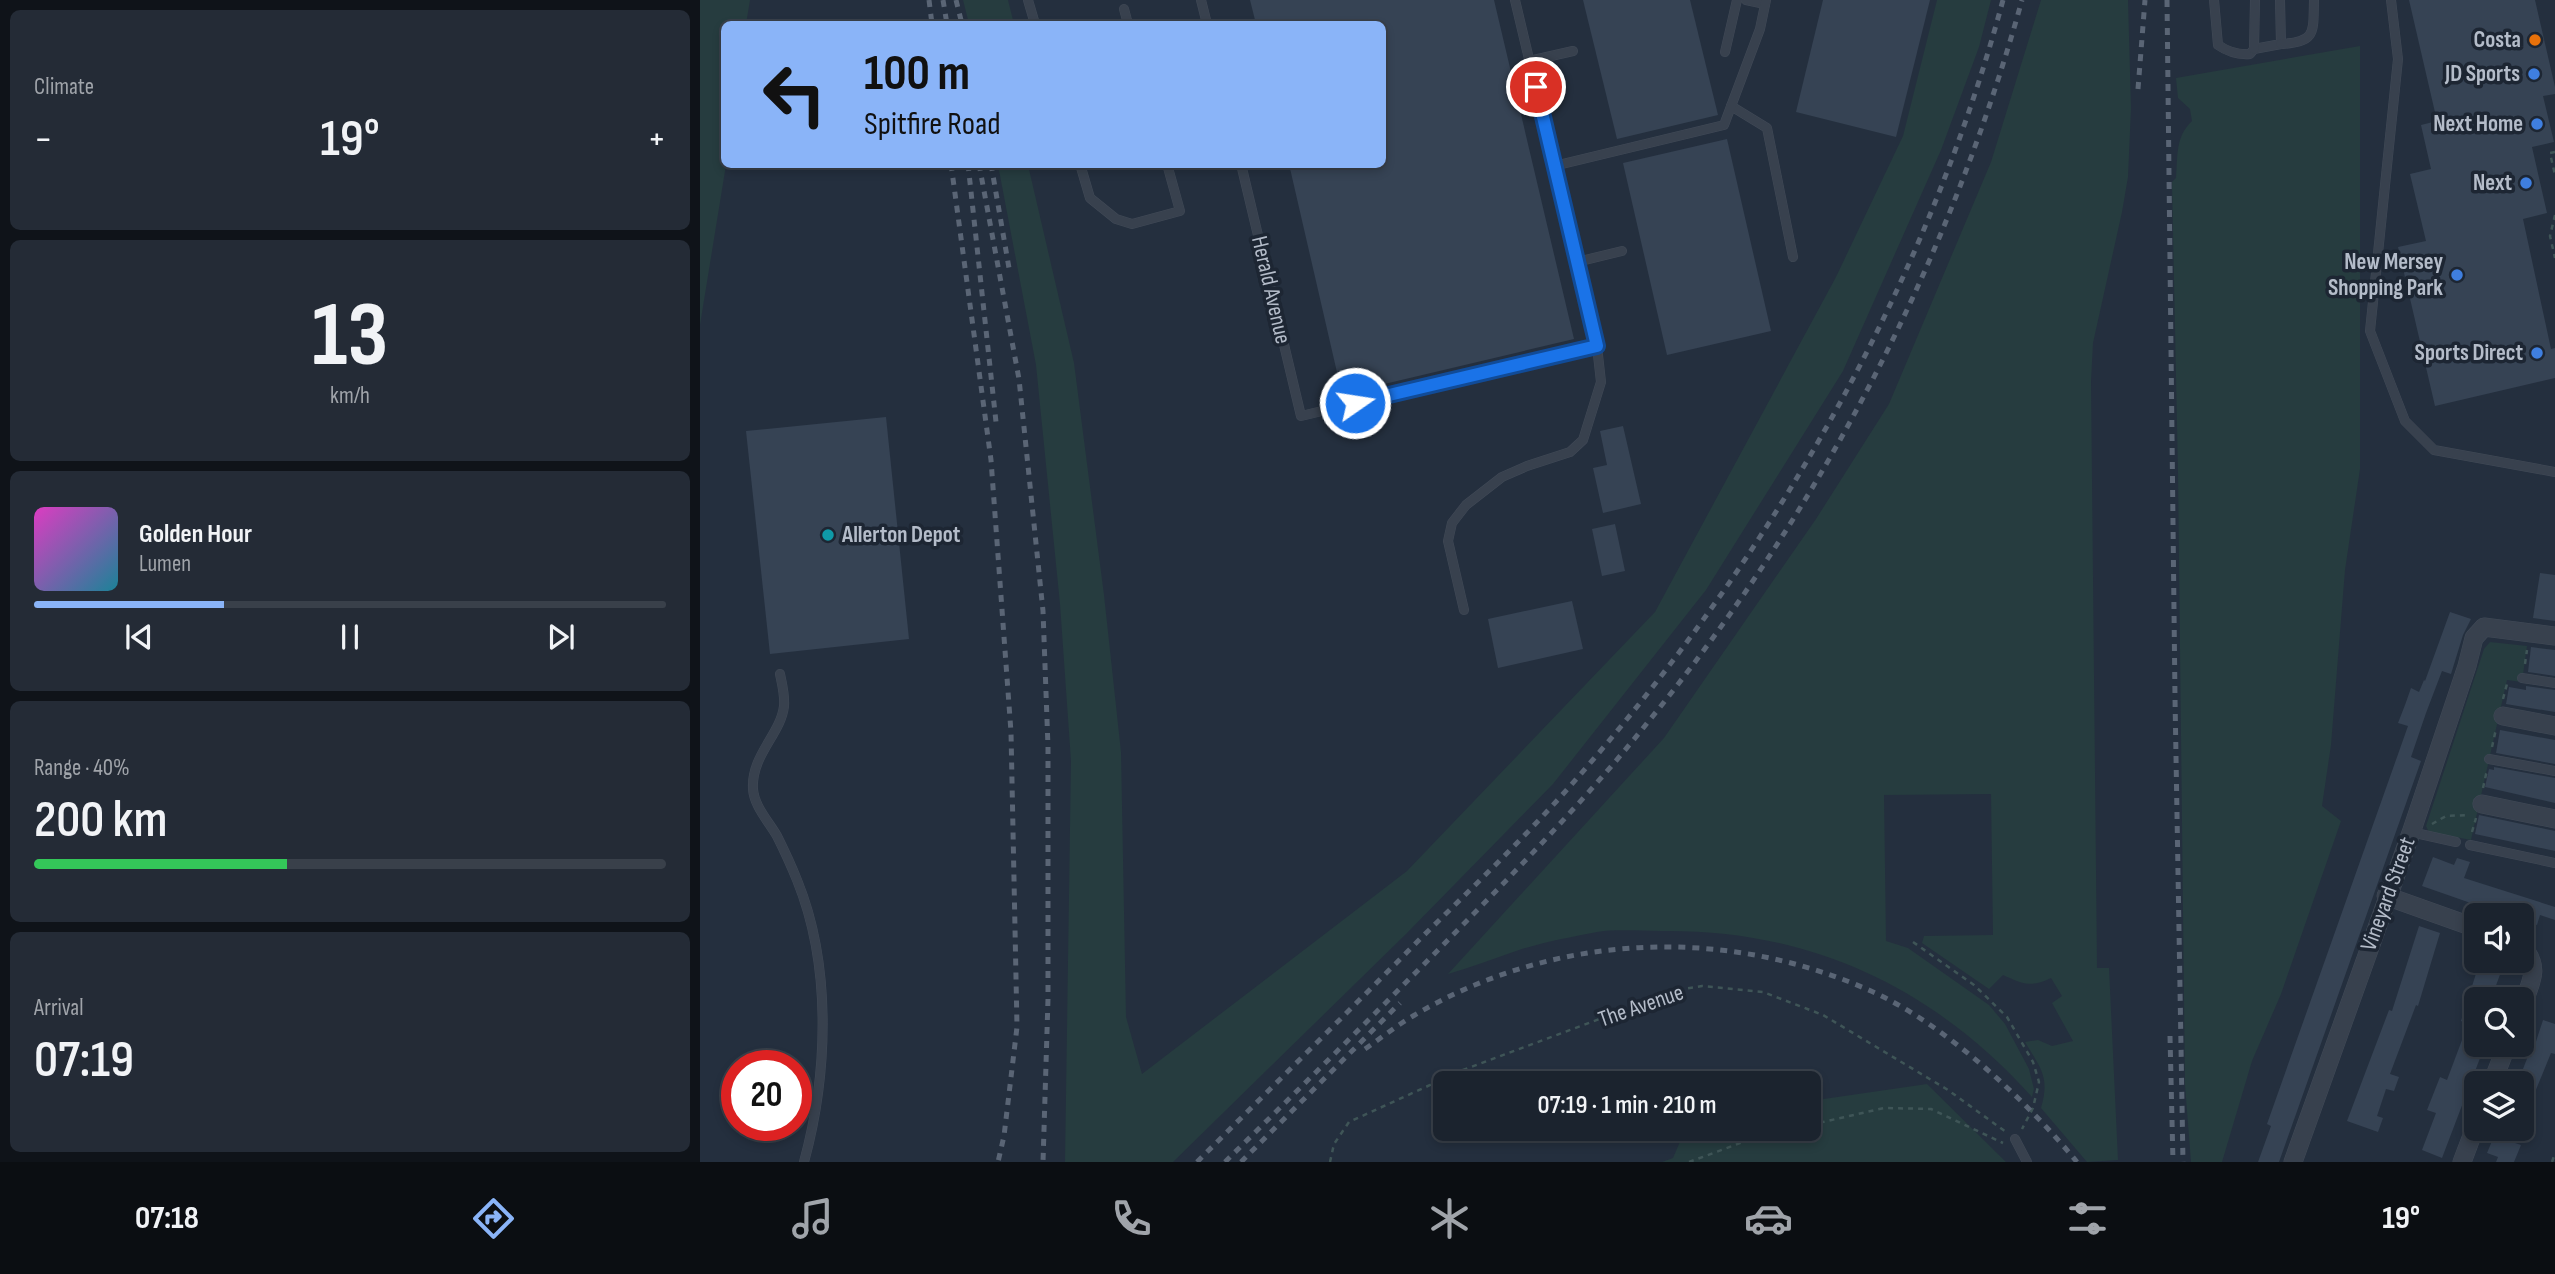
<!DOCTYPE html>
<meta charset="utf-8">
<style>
body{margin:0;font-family:"Sofia Sans Condensed",sans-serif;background:#242b36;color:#f1f3f6;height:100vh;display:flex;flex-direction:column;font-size:26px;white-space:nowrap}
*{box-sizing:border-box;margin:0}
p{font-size:23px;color:#a0a4aa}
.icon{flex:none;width:38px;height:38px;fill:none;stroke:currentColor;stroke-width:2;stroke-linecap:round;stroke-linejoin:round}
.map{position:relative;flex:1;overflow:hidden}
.details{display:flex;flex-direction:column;gap:10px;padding:10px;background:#0f1319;width:700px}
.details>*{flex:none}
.guide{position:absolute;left:21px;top:21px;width:665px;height:147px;border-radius:10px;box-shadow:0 4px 10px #0003,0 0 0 2px #39404a;background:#8ab4f8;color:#111;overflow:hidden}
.buttons{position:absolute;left:1764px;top:903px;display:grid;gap:14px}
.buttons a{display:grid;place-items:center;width:70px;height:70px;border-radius:10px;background:#1b232e;box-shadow:0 4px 10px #0003,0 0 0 2px #39404a;font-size:35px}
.speed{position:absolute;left:21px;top:1050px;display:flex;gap:14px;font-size:35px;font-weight:700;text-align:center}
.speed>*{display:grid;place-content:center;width:91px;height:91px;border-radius:50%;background:#1b232e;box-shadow:0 4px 10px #0003,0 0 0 2px #39404a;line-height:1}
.speed .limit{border:10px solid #d22;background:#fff;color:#111}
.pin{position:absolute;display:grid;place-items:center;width:60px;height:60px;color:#fff;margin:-30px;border:4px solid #fff;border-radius:50%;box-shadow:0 2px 7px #0007}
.me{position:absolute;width:77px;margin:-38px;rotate:77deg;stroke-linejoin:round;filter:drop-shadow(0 0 5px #0008)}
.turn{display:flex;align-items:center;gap:24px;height:147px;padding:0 28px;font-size:32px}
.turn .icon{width:91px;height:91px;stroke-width:2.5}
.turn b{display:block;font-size:49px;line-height:60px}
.big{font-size:52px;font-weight:600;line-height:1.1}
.details .card{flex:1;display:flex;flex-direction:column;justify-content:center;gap:10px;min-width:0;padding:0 24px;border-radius:10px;background:#242b36}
.details .dial{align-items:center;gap:0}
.dial b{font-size:91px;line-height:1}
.song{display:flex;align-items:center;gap:21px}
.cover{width:84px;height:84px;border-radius:10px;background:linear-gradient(135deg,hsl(310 70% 55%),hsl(190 70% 35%))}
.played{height:7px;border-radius:4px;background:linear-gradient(90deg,#8ab4f8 30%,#39404a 30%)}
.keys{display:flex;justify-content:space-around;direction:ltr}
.heat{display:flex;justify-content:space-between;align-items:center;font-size:38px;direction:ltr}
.charge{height:10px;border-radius:5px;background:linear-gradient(90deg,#34c759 40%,#39404a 0)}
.trip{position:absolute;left:733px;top:1071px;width:388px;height:70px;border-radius:10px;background:#1b232e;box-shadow:0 4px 10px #0003,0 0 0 2px #39404a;font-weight:600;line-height:70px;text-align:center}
.tabs{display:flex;height:112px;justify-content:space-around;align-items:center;background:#0b0e12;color:#a0a4aa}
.tabs .icon{width:49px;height:49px}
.tabs .current{color:#8ab4f8}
.tabs b{font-size:32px;color:#f1f3f6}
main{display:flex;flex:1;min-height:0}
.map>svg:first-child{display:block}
</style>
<main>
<section class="details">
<div class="card"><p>Climate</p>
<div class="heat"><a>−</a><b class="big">19°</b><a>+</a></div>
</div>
<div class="card dial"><b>13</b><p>km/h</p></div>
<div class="card">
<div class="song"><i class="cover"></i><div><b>Golden Hour</b><p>Lumen</p></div></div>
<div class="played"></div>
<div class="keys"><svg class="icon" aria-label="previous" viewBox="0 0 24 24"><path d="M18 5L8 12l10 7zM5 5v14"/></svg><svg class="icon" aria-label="pause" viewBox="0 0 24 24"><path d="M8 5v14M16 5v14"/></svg><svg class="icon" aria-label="next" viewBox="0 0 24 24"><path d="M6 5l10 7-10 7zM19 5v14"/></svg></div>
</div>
<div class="card"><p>Range · 40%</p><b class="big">200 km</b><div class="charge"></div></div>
<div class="card"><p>Arrival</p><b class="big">07:19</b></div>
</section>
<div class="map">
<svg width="1855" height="1162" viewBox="0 0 1855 1162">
<rect width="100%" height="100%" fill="#242f3e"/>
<g fill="#263c3f">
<path d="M0,0H50L46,24H24L26,165L0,325Z"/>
<path d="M263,0H308L314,24H269Z"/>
<path d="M1237,0H1291L1279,47L1241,150L1143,371L1006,590L853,784L706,934L473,1162H365L371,761L360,604L336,365L298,165H328L374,363L404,595L421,752L426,1017L442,1074L707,871L955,612L1136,277L1203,136Z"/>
<path d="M1341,0H1428L1431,108L1428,177L1422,212L1393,343L1391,381L1397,968H1409L1418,1160L1387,1162L1341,1108C1350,1077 1341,1069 1325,1042L1338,1040L1352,1046L1373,1041L1352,1003L1362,996L1351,978C1331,988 1323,984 1303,975L1289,989L1222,943L1224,936L1293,935L1291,794L1184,795L1186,941L1208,948L1289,1005L1305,1024L1329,1069L1334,1089L1332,1097C1233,987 1110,929 961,931C940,931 917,929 897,932C871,937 844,942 819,950C795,958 772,967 748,974L964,738L1116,519L1189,404L1291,162Z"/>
<path d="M1660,46V469L1645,570L1631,745L1622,806L1641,821L1581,994L1552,1061L1522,1162H1491L1485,1085L1478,473L1472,182L1476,178C1478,156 1475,137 1492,121L1490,109L1478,98L1476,78Z"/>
<path d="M1790,642L1827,646L1822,682L1807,680L1771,840L1729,832L1726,826L1784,649Z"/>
<path d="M1227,1084L1306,1162H962L973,1158L982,1137L1007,1129H1110V1101Z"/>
</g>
<g fill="#364354">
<path d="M550,0H794L874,339L642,394L589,164H682V24H556Z"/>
<path d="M883,0H990L1018,115L917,139Z"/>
<path d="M1123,0H1230L1196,137L1096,112Z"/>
<path d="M1709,0H1835L1855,87V94L1843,96L1854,142L1832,147L1847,213L1823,219L1851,349L1855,348V378L1735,406L1698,247L1726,241L1710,174L1731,169L1721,125L1737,121Z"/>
<path d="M1027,139L1071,331L967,355L923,163Z"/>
<path d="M186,417L209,639L70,654L46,431Z"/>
<path d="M923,426L941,504L903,513L893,468L907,465L900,431Z"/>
<path d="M915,524L925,571L902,576L892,529Z"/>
<path d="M1840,573L1855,575V621L1833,618Z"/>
<path d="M872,601L883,649L798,668L788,619Z"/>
<path d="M1750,612L1771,619L1763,635L1751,674L1742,671L1726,713L1711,757L1721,761L1579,1162H1558L1571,1126L1567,1124L1708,726L1698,723L1705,705L1711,688L1719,692L1724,680L1725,681Z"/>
<path d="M1831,647L1855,650V676L1828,672Z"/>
<path d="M1826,686L1855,690V712L1806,704L1809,687L1826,690Z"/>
<path d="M1800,730L1855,740V764L1796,753Z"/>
<path d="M1794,767L1855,778V803L1785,787L1789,769L1794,770Z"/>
<path d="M1779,815L1855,831V851L1775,834Z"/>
<path d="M1733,857L1754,865L1757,858L1770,862L1764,878L1855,907V920L1840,915L1837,925L1823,920L1824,915H1805L1722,886Z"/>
<path d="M1719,926L1740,933L1718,1006L1716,1005L1690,1074L1699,1077L1694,1091L1686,1089L1677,1116L1683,1118L1678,1132L1647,1121L1689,1010L1692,1011Z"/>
<path d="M1780,961H1805L1791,999H1776V1045H1785L1742,1158L1722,1150L1736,1113L1727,1110L1740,1077L1747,1080L1768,1024L1761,1021Z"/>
<path d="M1843,1020L1855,1024V1054L1851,1053L1822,1124V1083L1818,1082L1828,1056L1831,1057Z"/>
<path d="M1797,1129L1818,1136L1815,1143L1821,1145L1814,1162H1796L1798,1157L1787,1153Z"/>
</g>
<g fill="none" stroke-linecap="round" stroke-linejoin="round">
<g stroke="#414a57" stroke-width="10">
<g id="service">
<path d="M328,0L335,24"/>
<path d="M501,0L507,24"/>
<path d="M1046,0L1065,4"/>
<path d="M1514,0L1518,45C1528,52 1537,55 1550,54L1554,49L1581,44L1580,0"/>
<path d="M1691,0L1698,59L1670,331L1705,421L1734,450L1855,472"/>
<path d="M424,9L428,24"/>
<path d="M1581,44C1617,42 1613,32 1614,0"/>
<path d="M1554,49L1555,0"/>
<path d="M1025,52L1037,0"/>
<path d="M829,61L873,51"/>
<path d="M1031,106L1067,128L1093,257"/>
<path d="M380,164L390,198L416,219L432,224L480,211L467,164"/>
<path d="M541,164L601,416L897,346"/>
<path d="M854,166L1024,125L1060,29L1066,0"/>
<path d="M877,262L922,251"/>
<path d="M764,610L748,541L752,523L766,505L802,477L827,466L870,452L883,440L901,382L897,346L815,0"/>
<path d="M80,674C82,684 85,695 84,706C81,734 51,755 53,789C54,806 69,822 77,836C84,850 91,865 97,880C132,966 128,1074 104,1162"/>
<path d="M1822,678L1855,683"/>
<path d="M1789,759L1855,771"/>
<path d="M1711,832L1756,842"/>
<path d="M1770,845L1855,863"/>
<path d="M1315,1139L1327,1162"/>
</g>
</g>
<g stroke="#414a57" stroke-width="19">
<g id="minor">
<path d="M1803,716L1855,726"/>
<path d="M1782,804L1855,819"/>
<path d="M1686,896L1776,928"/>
<path d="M1822,946C1841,968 1831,982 1822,1006"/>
<path d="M1792,1083L1807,1045"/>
<path d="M1593,1162L1712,830L1767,666L1774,638L1784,627L1855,636"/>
<path d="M1762,1162L1776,1125"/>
</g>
</g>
<g stroke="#3f5557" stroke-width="2.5" stroke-dasharray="5 5" stroke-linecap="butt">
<path d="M1855,152L1850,153L1855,175"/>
<path d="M1855,215L1850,236L1855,258"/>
<path d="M1825,664L1827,650"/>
<path d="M1803,699L1808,680"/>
<path d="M1792,747L1796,729"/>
<path d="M1783,788L1787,770"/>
<path d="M1732,824L1746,816L1769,815"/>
<path d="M1772,832L1776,818"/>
<path d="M1213,942L1274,985L1307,1017L1333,1062L1339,1082L1333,1108L1322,1129"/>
<path d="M1110,1125L1184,1108L1231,1109L1303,1143"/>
<path d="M630,1162L634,1144L649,1122L763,1070L977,990L1002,986L1063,992L1123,1015L1248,1090L1306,1132"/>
<path d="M989,1162L1054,1138L1093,1129"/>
<path d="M1852,1162L1855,1153"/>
</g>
<use href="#service" stroke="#38414e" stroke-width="9"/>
<use href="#minor" stroke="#38414e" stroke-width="18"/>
<g stroke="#5a6575" stroke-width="5" stroke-dasharray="7 7" stroke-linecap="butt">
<path d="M229,0L232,24"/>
<path d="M243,0L247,24"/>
<path d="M256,0L262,24"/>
<path d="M1467,0L1475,698L1483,1162"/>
<path d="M1438,89L1445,0"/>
<path d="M251,164L291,460L311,732L317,1027L304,1136L298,1162"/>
<path d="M268,164L296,422"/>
<path d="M279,164L319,379L343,611L348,747V999L343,1162"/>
<path d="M291,164L309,268"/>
<path d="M1470,1036L1473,1162"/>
<path d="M665,1049C681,1038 696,1026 713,1016C853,933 1023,925 1171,991C1245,1024 1326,1100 1377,1162"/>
<path d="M497,1162C572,1087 647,1013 721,938C769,891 818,844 863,794C1065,568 1224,294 1303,0"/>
<path d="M525,1162C597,1091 668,1021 739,949C811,876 884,802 948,722C1120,511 1249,263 1322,0"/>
<path d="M541,1162L700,1003"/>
</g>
</g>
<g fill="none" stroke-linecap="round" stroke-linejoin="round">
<g stroke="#114b97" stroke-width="18">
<path id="route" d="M655,403L897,346L836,87"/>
</g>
<use href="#route" stroke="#1a73e8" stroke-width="12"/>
</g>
<circle fill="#e8710a" stroke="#1d2633" stroke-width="2.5" cx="1835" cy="40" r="7"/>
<g fill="#3f7fe0" stroke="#1d2633" stroke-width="2.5">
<circle cx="1834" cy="74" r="7"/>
<circle cx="1837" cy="124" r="7"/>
<circle cx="1826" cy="183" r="7"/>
<circle cx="1757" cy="275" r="7"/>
<circle cx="1837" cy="353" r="7"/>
</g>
<circle fill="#0f9aa8" stroke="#1d2633" stroke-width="2.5" cx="128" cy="535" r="7"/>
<g text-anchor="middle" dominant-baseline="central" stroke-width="7" stroke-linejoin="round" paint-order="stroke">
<g font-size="23" font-weight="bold" fill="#b4bcc9" stroke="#1d2633" text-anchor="end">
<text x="1821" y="40">Costa</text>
<text x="1820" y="74">JD Sports</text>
<text x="1823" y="124">Next Home</text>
<text x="1812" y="183">Next</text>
<text x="1743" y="262">New Mersey<tspan x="1743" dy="26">Shopping Park</tspan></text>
<text x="1823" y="353">Sports Direct</text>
<text x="142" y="535" text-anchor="start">Allerton Depot</text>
</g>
<g font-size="23" fill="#b4bcc9" stroke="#1d2633">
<text transform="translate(571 290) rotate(77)">Herald Avenue</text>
<text transform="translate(1688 894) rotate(-70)">Vineyard Street</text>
<text transform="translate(941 1006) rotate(-19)">The Avenue</text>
</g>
</g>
</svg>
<div class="buttons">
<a><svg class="icon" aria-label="sound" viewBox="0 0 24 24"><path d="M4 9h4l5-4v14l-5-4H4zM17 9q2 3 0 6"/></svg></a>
<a><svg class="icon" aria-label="search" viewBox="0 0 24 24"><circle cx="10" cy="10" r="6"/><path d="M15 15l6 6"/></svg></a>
<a><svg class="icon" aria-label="layers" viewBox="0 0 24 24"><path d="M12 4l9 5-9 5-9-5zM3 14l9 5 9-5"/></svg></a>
</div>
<div class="speed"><div class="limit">20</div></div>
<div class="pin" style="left:836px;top:87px;background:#d93025"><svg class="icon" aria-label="arrive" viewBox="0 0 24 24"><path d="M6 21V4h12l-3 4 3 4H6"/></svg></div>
<svg class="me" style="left:655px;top:403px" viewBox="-20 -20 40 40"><circle r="17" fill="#1a73e8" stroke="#fff" stroke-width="3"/><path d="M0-11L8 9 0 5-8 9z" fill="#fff"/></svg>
<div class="trip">07:19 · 1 min · 210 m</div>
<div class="guide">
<div class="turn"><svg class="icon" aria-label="left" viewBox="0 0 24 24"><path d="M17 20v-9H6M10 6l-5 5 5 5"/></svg><div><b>100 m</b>Spitfire Road</div></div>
</div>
</div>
</main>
<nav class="tabs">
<b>07:18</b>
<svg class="icon current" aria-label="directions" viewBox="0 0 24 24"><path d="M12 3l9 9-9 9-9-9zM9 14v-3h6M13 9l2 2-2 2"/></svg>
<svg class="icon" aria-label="music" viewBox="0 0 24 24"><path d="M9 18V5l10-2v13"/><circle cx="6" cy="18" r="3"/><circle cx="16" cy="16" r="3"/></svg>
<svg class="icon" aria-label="phone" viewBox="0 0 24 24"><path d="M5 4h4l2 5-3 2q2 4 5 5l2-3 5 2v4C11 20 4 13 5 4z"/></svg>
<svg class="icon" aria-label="climate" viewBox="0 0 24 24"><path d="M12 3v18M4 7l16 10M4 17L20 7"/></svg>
<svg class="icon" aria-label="car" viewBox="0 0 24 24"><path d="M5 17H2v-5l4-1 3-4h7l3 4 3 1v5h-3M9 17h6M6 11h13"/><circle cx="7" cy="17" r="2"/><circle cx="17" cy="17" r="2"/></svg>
<svg class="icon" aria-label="filters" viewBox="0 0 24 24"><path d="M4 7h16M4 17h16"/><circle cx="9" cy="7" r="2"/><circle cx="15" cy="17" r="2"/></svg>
<b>19°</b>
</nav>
